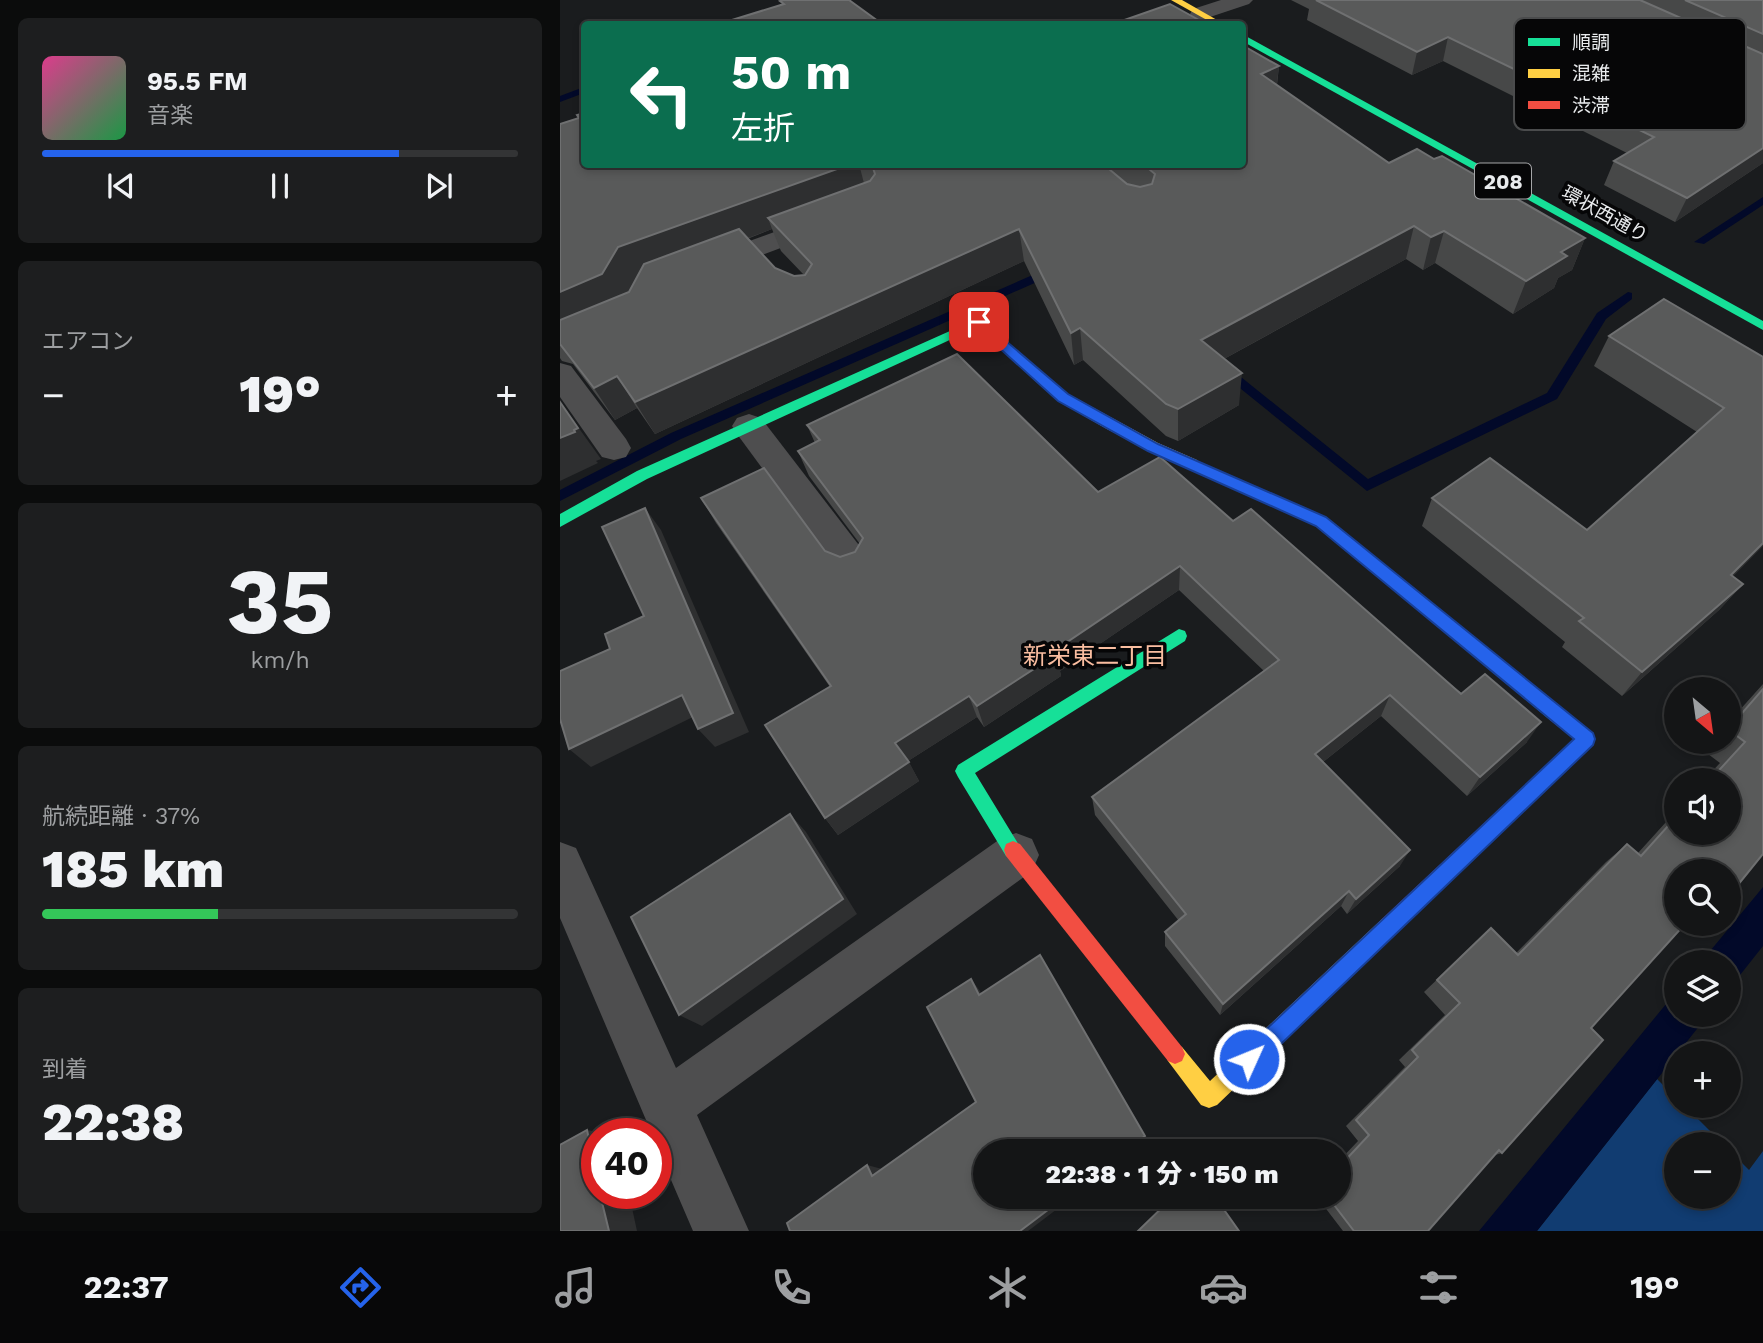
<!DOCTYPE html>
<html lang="ja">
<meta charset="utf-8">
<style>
body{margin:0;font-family:"Work Sans","Noto Sans JP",sans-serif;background:#1d1e1f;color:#f1f3f6;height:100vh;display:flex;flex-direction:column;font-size:26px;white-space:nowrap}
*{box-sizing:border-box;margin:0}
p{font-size:23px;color:#9d9fa1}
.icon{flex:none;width:38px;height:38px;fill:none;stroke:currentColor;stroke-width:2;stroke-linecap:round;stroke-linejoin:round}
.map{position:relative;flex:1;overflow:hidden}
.sheet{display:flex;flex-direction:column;gap:18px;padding:18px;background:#0b0c0c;width:560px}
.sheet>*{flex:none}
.top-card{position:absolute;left:21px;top:21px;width:665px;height:147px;border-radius:7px;box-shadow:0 4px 10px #0003,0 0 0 2px #333435;background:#0b6e4f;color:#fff;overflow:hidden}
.needle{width:46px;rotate:151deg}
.controls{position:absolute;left:1104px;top:677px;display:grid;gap:14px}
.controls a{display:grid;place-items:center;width:77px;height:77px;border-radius:50%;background:#141516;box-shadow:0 4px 10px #0003,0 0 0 2px #333435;font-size:35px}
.speed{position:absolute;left:21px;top:1118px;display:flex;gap:14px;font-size:35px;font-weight:700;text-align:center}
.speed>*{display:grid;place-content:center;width:91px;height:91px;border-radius:50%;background:#141516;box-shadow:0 4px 10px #0003,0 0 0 2px #333435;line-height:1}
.speed .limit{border:10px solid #d22;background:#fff;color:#111}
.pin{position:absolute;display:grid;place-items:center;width:60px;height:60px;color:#fff;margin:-30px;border-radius:14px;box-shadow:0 4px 10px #0006}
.me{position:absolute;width:77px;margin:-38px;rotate:46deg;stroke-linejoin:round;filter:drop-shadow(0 0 5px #0008)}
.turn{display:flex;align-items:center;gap:24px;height:147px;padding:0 35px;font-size:32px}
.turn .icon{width:91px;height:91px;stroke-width:2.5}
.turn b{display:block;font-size:49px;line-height:60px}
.big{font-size:52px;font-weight:800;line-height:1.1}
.sheet .tile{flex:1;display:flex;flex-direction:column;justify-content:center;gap:10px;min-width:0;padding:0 24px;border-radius:10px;background:#1d1e1f}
.sheet .dial{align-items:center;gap:0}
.dial b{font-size:91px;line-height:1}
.song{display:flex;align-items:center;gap:21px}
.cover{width:84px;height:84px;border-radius:10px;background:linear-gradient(135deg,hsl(330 70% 55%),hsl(140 70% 35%))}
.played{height:7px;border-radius:4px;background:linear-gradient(90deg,#2563eb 75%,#333435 75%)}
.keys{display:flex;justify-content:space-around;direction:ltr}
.heat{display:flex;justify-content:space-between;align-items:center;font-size:38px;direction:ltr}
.charge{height:10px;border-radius:5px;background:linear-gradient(90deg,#34c759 37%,#333435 0)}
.trip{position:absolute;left:413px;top:1139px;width:378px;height:70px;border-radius:35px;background:#141516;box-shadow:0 4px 10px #0003,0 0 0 2px #333435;font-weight:800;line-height:70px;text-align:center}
.dock{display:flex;height:112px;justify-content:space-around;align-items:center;background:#080809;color:#9d9fa1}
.dock .icon{width:49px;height:49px}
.dock .current{color:#2563eb}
.dock b{font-size:32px;color:#f1f3f6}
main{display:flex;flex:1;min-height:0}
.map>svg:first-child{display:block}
</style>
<main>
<section class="sheet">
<div class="tile">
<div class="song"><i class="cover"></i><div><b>95.5 FM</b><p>音楽</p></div></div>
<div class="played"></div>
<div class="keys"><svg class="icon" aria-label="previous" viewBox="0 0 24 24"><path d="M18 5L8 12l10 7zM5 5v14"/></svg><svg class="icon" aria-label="pause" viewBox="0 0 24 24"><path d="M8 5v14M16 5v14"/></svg><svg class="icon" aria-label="next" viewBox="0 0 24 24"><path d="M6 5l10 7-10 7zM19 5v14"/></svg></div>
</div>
<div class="tile"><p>エアコン</p>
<div class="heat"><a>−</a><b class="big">19°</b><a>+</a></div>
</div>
<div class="tile dial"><b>35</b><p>km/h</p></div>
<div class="tile"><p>航続距離 · 37%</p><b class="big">185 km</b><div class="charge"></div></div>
<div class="tile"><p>到着</p><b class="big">22:38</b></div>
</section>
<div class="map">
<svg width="1203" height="1231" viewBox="0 0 1203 1231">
<rect width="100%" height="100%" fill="#1a1c1e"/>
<path fill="#113c71" d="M1097,1079L1116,1098V1106H1125L1163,1144H1116V1197H1169V1150L1189,1170L1203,1151V1231H977Z"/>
<g fill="#020929">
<path d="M1203,887V946L1169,989V962H1141Z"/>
<path d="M1116,992V1015H1148L977,1231H919Z"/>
</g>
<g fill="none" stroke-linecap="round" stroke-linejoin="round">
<g fill="#020929" fill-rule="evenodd">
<path d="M24,87V93L0,102V96Z"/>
<path d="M1203,197V205L1144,244L1134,242Z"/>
<path d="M491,267L497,271L495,274L121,439L0,501V490L111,433Z"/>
<path d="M1068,292L1072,293V299L1046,319L997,399L807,491L660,372L661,369H671L808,479L987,393L1037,313Z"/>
</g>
<g fill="#4e4e4f" fill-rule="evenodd">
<path d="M661,0H693L689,4L641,20L633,19L630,14L633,9Z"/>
<path d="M264,214L274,216L278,222L274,228L157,272L147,275L137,272L133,266L137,260Z"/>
<path d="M0,363L11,366L66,439L71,448L66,457L54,460L42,457L0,397Z"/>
<path d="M189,414L201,418L305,553L311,563L305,573L292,578L279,573L177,434L172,426L177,418Z"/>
<path d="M456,833L472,839L479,855L472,871L137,1115L189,1231H133L96,1145V1134H92L0,918V842L16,848L116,1068L440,839Z"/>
</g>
<g fill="#16e098" fill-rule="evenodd">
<path d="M682,34L1203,321V330L682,41Z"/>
<path d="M419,318L449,342V348H441L418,327L87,479L0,527V514L77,471Z"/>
<path d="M632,459L766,517L1002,710L1004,715L1002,720L996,723L990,720L756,525L627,468L625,464L627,460Z"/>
<path d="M619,629L625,631L627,636L625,641L415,773L462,850L460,856L453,859L446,856L398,777L395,771L398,765Z"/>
</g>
<g fill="#ffcf43" fill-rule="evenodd">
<path d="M611,0H622L664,24H654Z"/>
<path d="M445,341L508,394L598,443L637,460L639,464L637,468C622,472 514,412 497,399C477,384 459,365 441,348V342Z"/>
<path d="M829,916L836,919L839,926L836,933L657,1105L649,1108L641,1105L608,1061L605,1054L608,1047L615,1044L622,1047L650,1081L822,919Z"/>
</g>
<g fill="#f24e42" fill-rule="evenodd">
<path d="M996,707L1032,734L1035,739L1032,744L836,933L829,936L822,933L819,926L822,919L1014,739L990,720L988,715L990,710Z"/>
<path d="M453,841L460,844L622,1047L625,1054L622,1061L615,1064L608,1061L446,856L444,850L446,844Z"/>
</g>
</g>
<g fill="#474848" fill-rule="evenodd">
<path d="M731,0H1203V163L1115,222L1044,185L1054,161L1067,153L883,61L852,75L747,20L749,9Z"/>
<path d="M719,66L717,85L829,163L874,159L1025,238L1012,270L998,278L994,288L953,314L875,263L863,270L846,259L664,359L679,405L618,441L606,436L523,360L514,365L464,261L95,434L77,408L55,420L13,364L2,361L0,358V124L18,118L17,115L24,113V164H682ZM212,229L221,251L244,275L234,276L215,268L187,239Z"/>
<path d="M1049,336L1203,357L1173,577L1183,584L1159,610L1062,696L1002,647L1005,642L862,526L872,498L1027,530L1137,432L1034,366Z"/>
<path d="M247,425L538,492L673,521L967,742L907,796L821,716L763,762L840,866L787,914L781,906L660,1015L605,946V932L619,921L535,815L532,797L704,671L619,590L500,671L501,676L424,727L417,717L348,761L359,781L278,835L265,818L270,687L156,523L141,498L280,557L295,552L300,544L249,476L238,451L255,443Z"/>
<path d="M1203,684V854L1177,886L1169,891V872L1031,1028L942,1153L935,1155L868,1231H783L757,1197H779V1161L798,1141L786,1126L845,1067L839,1060L885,1015L864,992L931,928L956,953L1046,862L1067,844L1078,853L1116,811V833L1169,780H1144L1160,763L1144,751L1151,742H1169V722Z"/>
</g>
<g fill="#2e2f30">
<path d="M888,37L883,61L852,75L857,52Z"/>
<path d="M719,66L715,98L701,74Z"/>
<path d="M1203,148V163L1115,222L1127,198Z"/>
<path d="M291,164H299L307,195L208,218L212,229L76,280L61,307L0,334V292L58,247Z"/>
<path d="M854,226L846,259L640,372L641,340Z"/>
<path d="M459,229L464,261L95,434L75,402Z"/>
<path d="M884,231L875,263L863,270L871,237Z"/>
<path d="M1025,238L1012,270L998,278L994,288L953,314L966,281L1001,252Z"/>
<path d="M520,328L523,360L514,365L511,333Z"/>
<path d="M682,373L679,405L618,441V409Z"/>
<path d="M57,376L77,408L55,420L34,388Z"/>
<path d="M0,402L41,459L36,461L38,463L0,481V438L14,430Z"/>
<path d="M85,508L101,530L189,732L155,747L138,729Z"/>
<path d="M1203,543V546L1148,602L1171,575Z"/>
<path d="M620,566L619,590L500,671L501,676L424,727L417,706L494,651Z"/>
<path d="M1183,584L1159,610L1062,696L1082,672Z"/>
<path d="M122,695L139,714L31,767L9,749Z"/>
<path d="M830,695L821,716L749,773L755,754Z"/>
<path d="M409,696L417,717L345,763L335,743Z"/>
<path d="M981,722L967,742L907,796L920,777Z"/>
<path d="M349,762L359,781L278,835L265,818Z"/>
<path d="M230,814L246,832L297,914L142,1026L119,1015Z"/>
<path d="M850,850L840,866L787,914L796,899Z"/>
<path d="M789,891L781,906L660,1015L663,1004Z"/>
<path d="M411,979L420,991L427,1006L419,995Z"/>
<path d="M27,1130L48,1134H37V1176Z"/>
<path d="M585,1136V1141L572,1152H564Z"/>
<path d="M307,1165L322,1169L312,1176Z"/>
<path d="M40,1194H69L77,1231H49Z"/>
<path d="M505,1197H513L468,1231H460Z"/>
</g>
<g fill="#595a5a" stroke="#6f7071" stroke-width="2">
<path d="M223,0H289L322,24H159L224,4L220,1Z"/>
<path d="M756,0H1080L1203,54V148L1127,198L1054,161L1094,137L888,37L857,52Z"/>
<path d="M1125,0H1203V34Z"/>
<path d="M610,4L646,24H553Z"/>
<path d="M682,45L719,66L701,74L829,163L857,149L874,159L882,156L1025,238L1001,252L1007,256L966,281L884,231L871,237L854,226L641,340L682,373L618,409L606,404L520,328L511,333L459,229L75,402L57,376L34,388L0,344V320L69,292L84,264L179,229L215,268L234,276L245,275L252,264L208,218L310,181L315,174L312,165L309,164H543L567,184L580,187L592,184L595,174L583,164H682Z"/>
<path d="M24,113V164H291L58,247L42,274L0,292V124L19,118L17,115Z"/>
<path d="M1104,299L1203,357V543L1171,575L1183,584L1082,672L1019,621L1024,618L872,498L930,458L1027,530L1164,408L1049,336Z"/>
<path d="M397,354L538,492L600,457L673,521L691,509L901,694L925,674L981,722L920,777L830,695L755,754L850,850L796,899L789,891L663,1004L605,932L626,914L532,797L719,660L620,566L494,651L497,654L417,706L409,696L335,743L349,762L265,818L205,725L271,686L141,498L204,468L265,551L280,557L295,552L303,538L238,451L260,440L247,425Z"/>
<path d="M0,402L18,428L14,430L15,432L0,438Z"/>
<path d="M85,508L173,713L138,729L122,695L9,749L0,719V671L50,649L45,634L84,616L42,527Z"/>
<path d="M1203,689V854L1177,886L1169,880V872H1116V924H1125L1031,1028L1043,1040L942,1153L939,1150L868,1231H794L768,1197H779V1167L809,1135L796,1120L858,1057L852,1050L900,1003L877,980L931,928L958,955L1067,844L1081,856L1116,817V833H1169V780H1150L1185,742L1169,730V728Z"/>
<path d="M230,814L283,899L119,1015L71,917Z"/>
<path d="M480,955L585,1136L564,1152H425V1197H505L460,1231H230L227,1223L307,1165L312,1176L416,1102L367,1007L411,979L419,995Z"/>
<path d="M27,1130L37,1176V1194H40L49,1231H0V1145Z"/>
<path d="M613,1197H655L679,1231H578Z"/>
</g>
<path fill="#2563eb" stroke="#184099" stroke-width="2" d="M419,318L508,394L598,444L766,517L1033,733L1035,739L1033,745L697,1067L689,1070L682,1067L679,1059L682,1052L1014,739L756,526L588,451L498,401L414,325L413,322Z"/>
<g text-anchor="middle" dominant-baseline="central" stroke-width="7" stroke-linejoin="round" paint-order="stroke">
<g font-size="19" fill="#e9ebed" stroke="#060607">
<text transform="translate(1045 214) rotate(29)">環状西通り</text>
</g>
<rect fill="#060607" stroke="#a5a6a8" stroke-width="2" x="915" y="163.5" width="56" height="35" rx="5"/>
<g font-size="21" font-weight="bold" fill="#e9ebed">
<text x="943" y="181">208</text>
</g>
<g font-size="24" fill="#f9bda0" stroke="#060607">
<text x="535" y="656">新栄東二丁目</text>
</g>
</g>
<rect x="954" y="18" width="232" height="112" rx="10" fill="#060607" stroke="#4a4b4c" stroke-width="2"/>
<rect x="968" y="38" width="32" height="8" fill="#16e098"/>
<rect x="968" y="69" width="32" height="9" fill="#ffcf43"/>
<rect x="968" y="101" width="32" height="8" fill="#f24e42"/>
<g font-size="19" fill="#e9ebed">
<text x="1012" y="49">順調</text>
<text x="1012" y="80">混雑</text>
<text x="1012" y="112">渋滞</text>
</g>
</svg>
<div class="controls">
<a><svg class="needle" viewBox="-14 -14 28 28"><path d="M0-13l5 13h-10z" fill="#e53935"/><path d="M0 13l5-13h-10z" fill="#9d9fa1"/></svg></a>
<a><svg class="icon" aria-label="sound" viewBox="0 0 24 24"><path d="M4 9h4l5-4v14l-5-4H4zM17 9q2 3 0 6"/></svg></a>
<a><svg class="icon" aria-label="search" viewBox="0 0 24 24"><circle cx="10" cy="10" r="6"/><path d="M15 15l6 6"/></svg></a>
<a><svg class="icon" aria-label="layers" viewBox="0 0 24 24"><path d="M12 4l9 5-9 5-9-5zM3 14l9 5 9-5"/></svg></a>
<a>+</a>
<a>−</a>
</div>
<div class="speed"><div class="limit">40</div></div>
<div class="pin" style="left:419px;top:322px;background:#d93025"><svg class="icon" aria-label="arrive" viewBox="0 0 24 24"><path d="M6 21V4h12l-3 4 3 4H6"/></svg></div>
<svg class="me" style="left:689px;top:1059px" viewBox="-20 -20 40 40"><circle r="17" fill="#2563eb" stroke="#fff" stroke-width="3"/><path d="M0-11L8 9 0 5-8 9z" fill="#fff"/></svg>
<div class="trip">22:38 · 1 分 · 150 m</div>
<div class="top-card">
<div class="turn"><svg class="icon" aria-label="left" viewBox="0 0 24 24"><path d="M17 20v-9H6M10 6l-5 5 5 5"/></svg><div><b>50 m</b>左折</div></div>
</div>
</div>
</main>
<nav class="dock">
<b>22:37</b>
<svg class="icon current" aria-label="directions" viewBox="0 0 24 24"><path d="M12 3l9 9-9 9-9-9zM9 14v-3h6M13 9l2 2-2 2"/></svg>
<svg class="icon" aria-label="music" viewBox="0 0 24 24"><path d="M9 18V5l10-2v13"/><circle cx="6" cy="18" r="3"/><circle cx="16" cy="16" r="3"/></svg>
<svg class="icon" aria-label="phone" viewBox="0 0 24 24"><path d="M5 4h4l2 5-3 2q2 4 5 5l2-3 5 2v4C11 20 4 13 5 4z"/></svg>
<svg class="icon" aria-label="climate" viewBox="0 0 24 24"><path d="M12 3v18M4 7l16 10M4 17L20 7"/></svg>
<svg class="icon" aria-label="car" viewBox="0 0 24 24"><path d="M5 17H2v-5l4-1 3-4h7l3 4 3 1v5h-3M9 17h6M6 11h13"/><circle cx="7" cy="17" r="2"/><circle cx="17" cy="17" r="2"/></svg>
<svg class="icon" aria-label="filters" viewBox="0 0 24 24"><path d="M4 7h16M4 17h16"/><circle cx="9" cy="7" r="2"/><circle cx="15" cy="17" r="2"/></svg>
<b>19°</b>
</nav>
